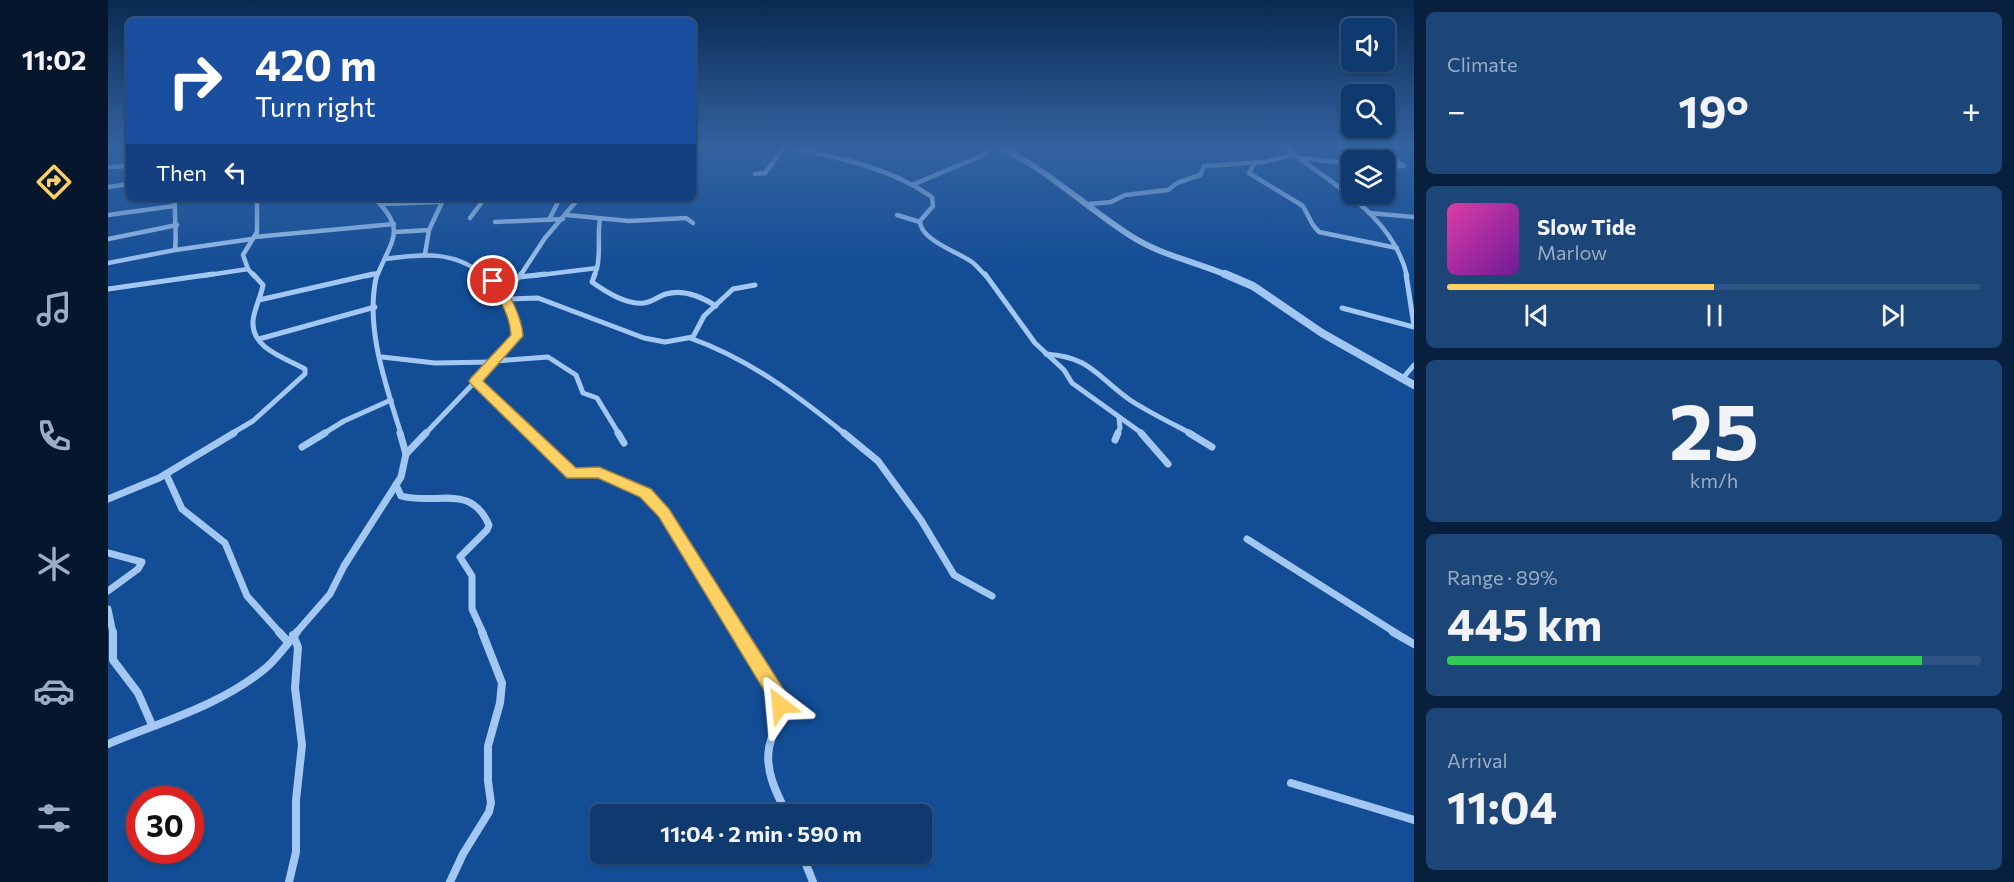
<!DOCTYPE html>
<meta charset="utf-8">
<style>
body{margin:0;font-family:Commissioner,sans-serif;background:#1c4578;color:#f1f3f6;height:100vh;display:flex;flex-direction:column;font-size:22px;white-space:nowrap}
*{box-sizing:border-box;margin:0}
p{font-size:20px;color:#9badc3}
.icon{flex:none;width:33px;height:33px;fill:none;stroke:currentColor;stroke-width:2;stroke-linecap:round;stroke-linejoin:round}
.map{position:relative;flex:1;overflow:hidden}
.side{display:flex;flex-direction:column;gap:12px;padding:12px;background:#08203e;width:600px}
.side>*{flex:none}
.banner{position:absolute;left:18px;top:18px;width:570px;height:183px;border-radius:9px;box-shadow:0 2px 4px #0004,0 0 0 2px #2e5483;background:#1a4fa0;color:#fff;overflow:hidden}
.controls{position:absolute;left:1233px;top:18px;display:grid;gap:12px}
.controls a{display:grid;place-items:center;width:54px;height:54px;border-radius:9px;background:#0e3a70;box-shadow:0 2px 4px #0004,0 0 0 2px #2e5483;font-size:30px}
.speed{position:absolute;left:18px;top:786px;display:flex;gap:12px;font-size:30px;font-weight:700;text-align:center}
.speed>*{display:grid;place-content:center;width:78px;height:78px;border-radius:50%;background:#0e3a70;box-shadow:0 2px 4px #0004,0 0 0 2px #2e5483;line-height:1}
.speed .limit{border:9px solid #d22;background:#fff;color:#111}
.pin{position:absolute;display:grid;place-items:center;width:51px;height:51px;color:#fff;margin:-26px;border:3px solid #fff;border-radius:50%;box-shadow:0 2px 6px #0007}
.me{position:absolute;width:66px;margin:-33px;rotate:331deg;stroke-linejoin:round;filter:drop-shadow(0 0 4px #0008)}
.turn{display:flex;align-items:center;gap:21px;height:126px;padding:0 30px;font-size:27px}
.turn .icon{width:78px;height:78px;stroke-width:2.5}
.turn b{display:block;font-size:42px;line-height:51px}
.then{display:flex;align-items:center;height:57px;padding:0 30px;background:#0003;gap:12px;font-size:22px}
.big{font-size:45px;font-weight:700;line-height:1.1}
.side .tile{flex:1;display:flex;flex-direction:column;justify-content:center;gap:9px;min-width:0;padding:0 21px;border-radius:9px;background:#1c4578}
.side .dial{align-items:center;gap:0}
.dial b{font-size:78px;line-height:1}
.song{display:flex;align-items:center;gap:18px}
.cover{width:72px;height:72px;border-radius:9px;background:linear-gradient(135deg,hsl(320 70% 55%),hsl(280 70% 35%))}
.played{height:6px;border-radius:3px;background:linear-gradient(90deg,#ffd164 50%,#2e5483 50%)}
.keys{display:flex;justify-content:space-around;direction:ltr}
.heat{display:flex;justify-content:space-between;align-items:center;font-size:33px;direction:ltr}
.charge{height:9px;border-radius:4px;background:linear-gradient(90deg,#34c759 89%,#2e5483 0)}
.trip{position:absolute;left:482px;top:804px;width:342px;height:60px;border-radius:9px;background:#0e3a70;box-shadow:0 2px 4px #0004,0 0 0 2px #2e5483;font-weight:700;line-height:60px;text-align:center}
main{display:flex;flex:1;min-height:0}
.tab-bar{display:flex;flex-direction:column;width:108px;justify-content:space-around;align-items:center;background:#06172d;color:#9badc3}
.tab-bar .icon{width:42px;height:42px}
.tab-bar .current{color:#ffd164}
.tab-bar b{font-size:27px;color:#f1f3f6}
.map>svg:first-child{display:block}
</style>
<main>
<nav class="tab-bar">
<b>11:02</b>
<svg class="icon current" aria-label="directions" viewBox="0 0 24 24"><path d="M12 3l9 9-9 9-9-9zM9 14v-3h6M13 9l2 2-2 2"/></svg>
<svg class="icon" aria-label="music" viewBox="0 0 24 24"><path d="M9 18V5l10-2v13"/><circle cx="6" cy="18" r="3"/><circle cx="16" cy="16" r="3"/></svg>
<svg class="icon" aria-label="phone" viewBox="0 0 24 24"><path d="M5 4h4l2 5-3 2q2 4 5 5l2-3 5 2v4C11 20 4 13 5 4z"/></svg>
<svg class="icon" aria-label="climate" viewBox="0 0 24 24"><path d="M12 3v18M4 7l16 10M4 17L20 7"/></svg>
<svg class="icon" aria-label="car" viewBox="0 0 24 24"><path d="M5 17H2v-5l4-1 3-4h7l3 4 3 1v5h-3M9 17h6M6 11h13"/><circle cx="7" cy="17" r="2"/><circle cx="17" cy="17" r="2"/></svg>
<svg class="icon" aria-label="filters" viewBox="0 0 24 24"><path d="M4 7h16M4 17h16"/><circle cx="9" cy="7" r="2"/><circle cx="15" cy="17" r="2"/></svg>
</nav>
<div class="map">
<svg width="1306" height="882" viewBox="0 0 1306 882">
<rect width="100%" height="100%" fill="#134d95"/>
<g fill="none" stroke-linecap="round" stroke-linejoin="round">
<g stroke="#a2c7f2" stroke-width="4.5">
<path d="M682,148C732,158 781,167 824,197L825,206L812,221C812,240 850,252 864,262C869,266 873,271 878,276"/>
<path d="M1177,148C1223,183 1285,215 1299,276"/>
<path d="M1272,148L1296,166L1276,167"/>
<path d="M1193,158L1244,164"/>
<path d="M1147,162L1141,173L1195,206L1205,225L1211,232L1289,248"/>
<path d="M0,167L21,166"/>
<path d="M647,174L657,173L676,148"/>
<path d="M804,185L873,156L882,148"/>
<path d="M0,187L21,184"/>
<path d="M67,198C66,216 69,232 67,250"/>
<path d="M266,198C300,230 283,240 269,276"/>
<path d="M273,204L333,202"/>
<path d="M981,204L1003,202L1017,195L1060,190L1069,183L1092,175L1096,166L1155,162L1185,155"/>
<path d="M1261,213L1306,217"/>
<path d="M0,215L66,206"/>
<path d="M459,215L521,221L578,218L585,223"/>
<path d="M789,215L812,222"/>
<path d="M362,218L377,198"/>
<path d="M441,220L452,198"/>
<path d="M387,222L455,219"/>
<path d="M287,232L321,230"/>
<path d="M146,237L286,224"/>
<path d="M0,239L69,225"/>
<path d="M317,254L321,230L336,198"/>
<path d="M277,259C315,254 345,250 377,276"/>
<path d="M0,263L67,250L144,239"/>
<path d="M94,276L140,269"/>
<path d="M146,276L140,269L135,255L149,232V198"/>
<path d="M259,276L270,273"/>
<path d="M412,276L437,238L471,198"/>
<path d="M424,276L489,268C493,252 489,236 492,219"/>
<path d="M486,276L489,268"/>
</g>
<g stroke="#a2c7f2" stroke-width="5">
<path d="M269,274C256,326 278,385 293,434"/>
<path d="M375,274L396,297"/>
<path d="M487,274L484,282C498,292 518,305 536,303C544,302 551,296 558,294C575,289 594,297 608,306"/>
<path d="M877,274L927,343L956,370L964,383L1035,434"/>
<path d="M1298,274L1306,326"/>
<path d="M412,277L437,274"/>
<path d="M0,289L105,274"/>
<path d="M396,299L430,298L536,338L557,342L585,337L596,316L625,289L647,285"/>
<path d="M151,300L265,274"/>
<path d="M1234,308L1306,327"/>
<path d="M582,338C641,359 689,395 737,434"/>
<path d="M151,339L267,307"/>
<path d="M938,354C983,357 989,377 1022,400C1042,413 1063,423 1084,434"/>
<path d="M274,357L327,363L385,362"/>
<path d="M387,361L440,357L468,375L475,393L489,398L511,434"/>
<path d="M1295,378L1306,365"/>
<path d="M367,381L423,434"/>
<path d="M123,434L145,421L197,374V369C178,358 143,349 145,321C146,309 153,297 155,285L145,274"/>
<path d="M215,434L236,421L283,400"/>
<path d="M317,434L406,341L408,324L396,297L413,274"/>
<path d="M1009,434L1012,428L1011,418"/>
</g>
<g stroke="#a2c7f2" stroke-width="7">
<path d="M292,433L298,454"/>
<path d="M421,433L464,474C486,473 507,475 527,486C561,506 608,597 631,633"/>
<path d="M510,433L516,443"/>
<path d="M736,433L770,461L813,520L846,575L884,596"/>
<path d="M1033,433L1060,464"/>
<path d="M1081,433L1104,447"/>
<path d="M1007,440L1010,433"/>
<path d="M194,447L217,433"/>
<path d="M58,474L74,509L117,543L139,596L172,633"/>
<path d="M288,485L293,496C329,506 362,482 381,525L379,530L352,557L364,576V609L375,633"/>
<path d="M0,499L51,478L126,433"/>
<path d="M1139,539L1288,633"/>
<path d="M0,553L34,562L30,569L0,591"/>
<path d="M0,609L5,633"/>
<path d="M188,633L222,594L236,566L293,477L298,454L318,433"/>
</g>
<g stroke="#a2c7f2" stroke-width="8">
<path d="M5,632V660L30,693L44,725"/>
<path d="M171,632L180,642"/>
<path d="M630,632C639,648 666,683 670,699C675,716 664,732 661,748C657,772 669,794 679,814"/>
<path d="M1285,632L1306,644"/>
<path d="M0,744C53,722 114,705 159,667C170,657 180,643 189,632"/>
<path d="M1183,783L1306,820"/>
<path d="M694,854L705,882"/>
<path d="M181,882L188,852V800L194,745L187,688L190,647L185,635"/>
<path d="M342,882L355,854L381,812L383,803L380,781V746L392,703L394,683L374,632"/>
</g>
<path stroke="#a2c7f2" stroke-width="6" d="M894,148C941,171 979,208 1023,236C1052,255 1089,262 1121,276"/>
<path stroke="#a2c7f2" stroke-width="8" d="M1117,274L1145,286L1214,333L1306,385"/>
</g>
<linearGradient id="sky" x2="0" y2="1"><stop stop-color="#0a2a52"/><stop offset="0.54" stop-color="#3362a0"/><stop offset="1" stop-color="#3362a0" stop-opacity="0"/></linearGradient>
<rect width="1306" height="272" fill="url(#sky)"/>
<path fill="#ffd164" stroke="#a68841" stroke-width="1.5" d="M385,278C400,284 414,320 415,336L375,381L468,468L491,467L543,489L561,509L676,690L681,705L679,712L672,714L666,712L662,700L551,517L532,497L490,478H459L363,384L361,381L363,378L403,335C402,314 391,298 379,281Z"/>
</svg>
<div class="controls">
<a><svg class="icon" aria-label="sound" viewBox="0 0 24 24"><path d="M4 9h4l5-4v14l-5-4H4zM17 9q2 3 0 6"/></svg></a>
<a><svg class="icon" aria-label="search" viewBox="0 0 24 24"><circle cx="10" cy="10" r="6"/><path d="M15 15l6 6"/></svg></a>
<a><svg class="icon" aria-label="layers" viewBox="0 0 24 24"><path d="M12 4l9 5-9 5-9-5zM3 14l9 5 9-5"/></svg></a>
</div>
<div class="speed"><div class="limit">30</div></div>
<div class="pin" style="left:385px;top:281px;background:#d93025"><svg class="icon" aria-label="arrive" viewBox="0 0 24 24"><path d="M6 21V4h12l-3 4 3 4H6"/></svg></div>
<svg class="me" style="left:672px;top:705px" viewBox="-20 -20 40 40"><path d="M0-17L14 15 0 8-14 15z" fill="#ffd164" stroke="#fff" stroke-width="4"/></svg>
<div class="trip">11:04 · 2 min · 590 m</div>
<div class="banner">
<div class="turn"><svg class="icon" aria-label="right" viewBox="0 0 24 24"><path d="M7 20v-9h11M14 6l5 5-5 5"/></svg><div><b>420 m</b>Turn right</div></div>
<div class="then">Then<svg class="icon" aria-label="left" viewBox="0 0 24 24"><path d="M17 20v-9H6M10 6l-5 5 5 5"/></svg></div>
</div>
</div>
<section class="side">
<div class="tile"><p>Climate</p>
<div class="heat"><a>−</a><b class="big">19°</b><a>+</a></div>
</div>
<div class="tile">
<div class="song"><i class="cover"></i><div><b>Slow Tide</b><p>Marlow</p></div></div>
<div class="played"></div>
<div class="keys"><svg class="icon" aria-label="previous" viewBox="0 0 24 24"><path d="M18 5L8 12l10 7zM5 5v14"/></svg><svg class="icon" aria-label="pause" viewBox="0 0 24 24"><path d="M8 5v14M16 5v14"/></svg><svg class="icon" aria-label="next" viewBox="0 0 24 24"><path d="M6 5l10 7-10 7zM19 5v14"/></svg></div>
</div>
<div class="tile dial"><b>25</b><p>km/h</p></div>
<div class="tile"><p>Range · 89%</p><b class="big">445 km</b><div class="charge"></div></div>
<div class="tile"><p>Arrival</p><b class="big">11:04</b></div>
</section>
</main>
